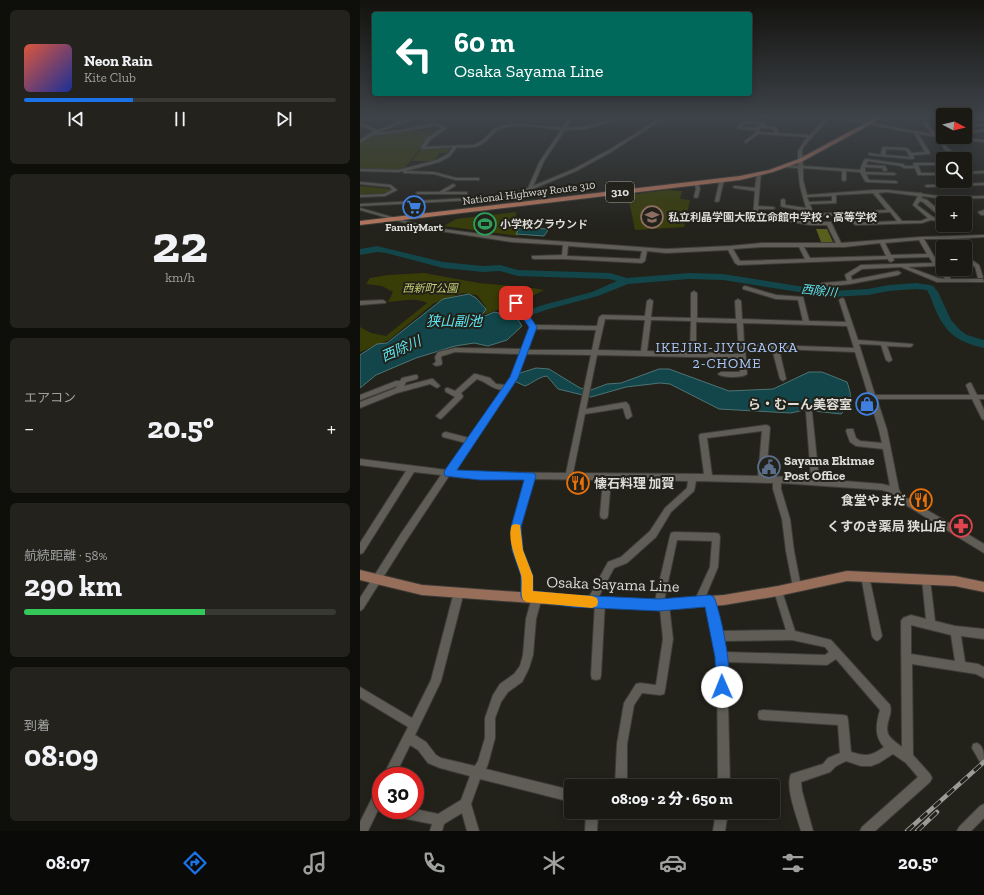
<!DOCTYPE html>
<html lang="ja">
<meta charset="utf-8">
<style>
body{margin:0;font-family:"Zilla Slab","Noto Sans JP",serif;background:#23221d;color:#f1f3f6;height:100vh;display:flex;flex-direction:column;font-size:15px;white-space:nowrap}
*{box-sizing:border-box;margin:0}
p{font-size:13px;color:#9fa0a0}
.icon{flex:none;width:22px;height:22px;fill:none;stroke:currentColor;stroke-width:2;stroke-linecap:round;stroke-linejoin:round}
.map{position:relative;flex:1;overflow:hidden}
.drawer{display:flex;flex-direction:column;gap:10px;padding:10px;background:#0e0e0b;width:360px}
.drawer>*{flex:none}
.hud{position:absolute;left:12px;top:12px;width:380px;height:84px;border-radius:4px;box-shadow:0 2px 10px #0003,0 0 0 1px #383834;background:#00695c;color:#fff;overflow:hidden}
.needle{width:26px;rotate:97deg}
.controls{position:absolute;left:576px;top:108px;display:grid;gap:8px}
.controls a{display:grid;place-items:center;width:36px;height:36px;border-radius:4px;background:#1a1914;box-shadow:0 2px 10px #0003,0 0 0 1px #383834;font-size:20px}
.speed{position:absolute;left:12px;top:767px;display:flex;gap:8px;font-size:20px;font-weight:700;text-align:center}
.speed>*{display:grid;place-content:center;width:52px;height:52px;border-radius:50%;background:#1a1914;box-shadow:0 2px 10px #0003,0 0 0 1px #383834;line-height:1}
.speed .limit{border:6px solid #d22;background:#fff;color:#111}
.pin{position:absolute;display:grid;place-items:center;width:34px;height:34px;color:#fff;margin:-17px;border-radius:8px;box-shadow:0 2px 6px #0006}
.me{position:absolute;width:44px;margin:-22px;rotate:359deg;stroke-linejoin:round;filter:drop-shadow(0 0 3px #0008)}
.turn{display:flex;align-items:center;gap:14px;height:84px;padding:0 16px;font-size:18px}
.turn .icon{width:52px;height:52px;stroke-width:2.5}
.turn b{display:block;font-size:28px;line-height:34px}
.big{font-size:30px;font-weight:800;line-height:1.1}
.drawer .widget{flex:1;display:flex;flex-direction:column;justify-content:center;gap:6px;min-width:0;padding:0 14px;border-radius:6px;background:#23221d}
.drawer .dial{align-items:center;gap:0}
.dial b{font-size:52px;line-height:1}
.song{display:flex;align-items:center;gap:12px}
.cover{width:48px;height:48px;border-radius:6px;background:linear-gradient(135deg,hsl(10 70% 55%),hsl(230 70% 35%))}
.played{height:4px;border-radius:2px;background:linear-gradient(90deg,#1a73e8 35%,#383834 35%)}
.keys{display:flex;justify-content:space-around;direction:ltr}
.heat{display:flex;justify-content:space-between;align-items:center;font-size:22px;direction:ltr}
.charge{height:6px;border-radius:3px;background:linear-gradient(90deg,#34c759 58%,#383834 0)}
.trip{position:absolute;left:204px;top:779px;width:216px;height:40px;border-radius:4px;background:#1a1914;box-shadow:0 2px 10px #0003,0 0 0 1px #383834;font-weight:800;line-height:40px;text-align:center}
.dock{display:flex;height:64px;justify-content:space-around;align-items:center;background:#0a0a08;color:#9fa0a0}
.dock .icon{width:28px;height:28px}
.dock .selected{color:#1a73e8}
.dock b{font-size:18px;color:#f1f3f6}
main{display:flex;flex:1;min-height:0}
.map>svg:first-child{display:block}
</style>
<main>
<section class="drawer">
<div class="widget">
<div class="song"><i class="cover"></i><div><b>Neon Rain</b><p>Kite Club</p></div></div>
<div class="played"></div>
<div class="keys"><svg class="icon" aria-label="previous" viewBox="0 0 24 24"><path d="M18 5L8 12l10 7zM5 5v14"/></svg><svg class="icon" aria-label="pause" viewBox="0 0 24 24"><path d="M8 5v14M16 5v14"/></svg><svg class="icon" aria-label="next" viewBox="0 0 24 24"><path d="M6 5l10 7-10 7zM19 5v14"/></svg></div>
</div>
<div class="widget dial"><b>22</b><p>km/h</p></div>
<div class="widget"><p>エアコン</p>
<div class="heat"><a>−</a><b class="big">20.5°</b><a>+</a></div>
</div>
<div class="widget"><p>航続距離 · 58%</p><b class="big">290 km</b><div class="charge"></div></div>
<div class="widget"><p>到着</p><b class="big">08:09</b></div>
</section>
<div class="map">
<svg width="624" height="831" viewBox="0 0 624 831">
<rect width="100%" height="100%" fill="#22211a"/>
<g fill="#383d07">
<path d="M47,131H74L43,170L0,169V144L17,134Z"/>
<path d="M73,147H90L87,153H80L74,161H52L61,149Z"/>
<path d="M0,186L30,189L29,191L23,193L0,194Z"/>
<path d="M306,190L322,191L320,199L330,200L324,227L275,230L268,195Z"/>
<path d="M156,212L155,221L165,225L164,227H160L156,234H159L158,236L84,226L96,219Z"/>
<path d="M64,273L119,283L166,287L184,290L145,310H136L126,314L124,313L126,307L117,295L103,293L74,303L29,340L0,352V327L11,333L26,336L67,303C56,297 41,301 28,302L33,292L22,286L6,284L10,278L28,275Z"/>
</g>
<path fill="#585e1c" d="M456,229H467L473,242H461Z"/>
<g fill="#12464a" stroke="#4f7374">
<path d="M160,227L187,229L188,230L184,236L156,234Z"/>
<path d="M109,294L116,298L126,309L122,315L125,316L134,312L143,314L151,309L162,326L147,340L128,346L114,343L95,346L56,358L16,375L0,388V355L17,344L27,343L83,299Z"/>
<path d="M176,368L189,369L220,388L231,390L247,384L261,383L299,369H309L369,391L413,389L449,372H462L487,382C492,396 493,404 481,414L444,410L431,413L359,409L310,384L300,383L266,387L231,397L198,389L187,376C178,377 173,383 165,386L154,381L157,374Z"/>
</g>
<g fill="none" stroke-linecap="round" stroke-linejoin="round">
<path fill="#12464a" fill-rule="evenodd" d="M17,246L83,262L123,266L140,265L158,270L250,273L267,278L329,273L363,274L470,291L508,289L529,285L556,283L570,285L573,286L578,292L591,320L600,330L607,335L624,340V348C599,342 587,335 576,311C573,304 571,297 567,290L556,289L529,291L508,295L470,297L363,280L329,279L268,284L238,296L189,309L142,325L138,324L137,322L138,320L183,305L232,292L257,281L249,279L158,276L140,271L123,272L83,268L26,253L17,252L0,255V249Z"/>
<g stroke="#3e3c37" stroke-width="2">
<g id="minor">
<path d="M49,118H54L17,133L41,130L76,123L87,128L69,141L66,147L114,145L123,140L134,129L144,125L161,124L203,128L209,118H213L206,128C227,128 245,118 265,118L225,129L205,130L184,161L173,186L214,169L249,150L295,121L304,118H309L297,123L251,152L216,171L151,198L0,206V204L148,196L168,188L180,161L201,130C183,128 161,122 143,128C137,129 133,134 128,139C120,148 109,148 97,147L90,156L79,162L45,171L74,172L96,178H119V180H96L74,174L45,173H44L43,171L39,172L0,171V169L39,170L77,160L88,154L93,147L63,149L61,148L66,139L82,128L76,125L41,132L14,135L0,143V140L14,131L0,125V123L18,130Z"/>
<path d="M465,118H469L444,146L442,151L443,166L500,170L504,160L506,159L543,164L545,166H554L553,164L555,163H583V165H558L561,173H583V175H558L555,168H544L541,166L508,161L506,165L524,166H525L527,170L525,171H524L522,168L505,167V172L534,173L536,174L534,175L506,174L509,180L535,181L537,182V183L507,182L505,181L500,172L486,171V180L484,181L482,180V171L443,168V180L447,195L514,190H527L559,193H561L563,194L586,197L624,196V198L586,199L562,196L561,198L567,200L580,211H583V213L577,214L563,202L560,201L557,205L573,217L583,220V222L571,220L562,223L496,225L494,224L488,215L452,216V222H471L481,243L561,237L624,235V237L592,239L599,247H593L587,239H564L578,263L591,279H623L624,282H577L541,267L502,269L491,276L492,280L538,271L541,273L538,275L490,284L462,287L459,285L462,283L487,281L485,275L486,274L501,265L573,263L569,257L533,258L534,260L531,262L529,261L528,259L378,265L375,263L368,250L306,253L287,251L285,261L282,263L204,259H174L172,258V256L202,255L203,245L152,242L67,229L0,210V208L67,227L152,238L306,249L370,246L402,243H476L467,225H450L414,219H393L395,191L375,188L373,187L375,186L395,188L397,174L401,173L398,206L413,207L415,208L413,209H398L397,217H414L448,222L447,211L423,207L421,206V200L423,199L425,200V205L446,208L440,186L438,168L425,167L423,166L425,165L438,166V151L447,137L398,134L386,143L384,142L385,141L395,133L396,130L379,129L377,128C381,117 395,122 404,123L406,124L405,126L417,127L418,133L450,135ZM385,123L402,125L401,126H397L396,128L381,127ZM400,128L414,129V133L399,132ZM527,192L558,196L553,205L568,218L561,221H542L518,193ZM513,193L527,210L452,214V210L450,204L476,203V195ZM472,196V201L449,202L447,197ZM530,212L537,221L498,223L493,214ZM559,240L567,254L531,255L525,243ZM520,243L526,256L450,258L444,247H484ZM208,246L282,251L280,259L207,256ZM402,247H439L445,259L380,261L373,249ZM575,266L585,279L578,278L548,267Z"/>
<path d="M476,118H484L572,134L563,123L566,121L577,135L583,136V137H596L624,140V142L582,138L587,147L599,159H595L584,149L578,137L558,134L570,153L569,154L553,155L554,158L552,159L510,155H509V153L521,155L522,148L524,147L547,148L552,153L565,152L554,133ZM526,149L546,150L550,157L525,155Z"/>
<path d="M494,118H515L513,119H496Z"/>
<path d="M622,118L623,120L605,121V119Z"/>
<path d="M624,124V126L605,127V125Z"/>
<path d="M624,129V131L608,134V137L605,136V132Z"/>
<path d="M624,171V173L605,174V172Z"/>
<path d="M360,179L364,180L359,201L357,202L355,201Z"/>
<path d="M0,182L31,185L37,190L25,196L0,197V195L24,194L32,190L30,187L0,184Z"/>
<path d="M334,182H338L340,189L338,197L336,198L334,197L336,189Z"/>
<path d="M624,183V185L567,187L565,186L567,185Z"/>
<path d="M93,184L95,185V186L85,192H107V194H58L56,193L58,192H79Z"/>
<path d="M603,203H607L609,207L605,209V203Z"/>
<path d="M624,210V215H621L618,212Z"/>
<path d="M605,255L619,265L623,277L622,278H618L615,267L605,259Z"/>
<path d="M385,286L416,295L443,297L449,321L486,322L479,300L482,298L484,299L498,340L552,344L553,345L552,346L550,347L527,346L532,360L529,362L526,360L521,345L499,344L515,395H610L606,385L609,383H611L617,395H624V399H619L624,410V420L622,419L612,399H517L527,430L539,490L542,495L624,544V553L536,499L532,493L522,490L421,483V489L430,519L434,551L441,587L440,590L437,591L434,590L433,587L426,551L422,519L413,489V483L336,481L334,491L311,512L296,537L267,563L254,568L238,598H240L243,599L245,602L241,675L240,679L236,680L232,679L231,675L235,603L234,605L231,606L228,605L226,602L228,599L248,562L261,557L290,531L305,508L327,488L328,481L251,480L248,515L247,518L244,519L241,518L240,515L243,480L174,479L160,527L162,550L171,576L172,596L170,599L167,600L164,599L162,596L163,576L154,550L152,527L166,479L103,478L89,476L46,541L3,609L0,611V598L40,535L81,475L54,472L3,553L0,554V543L46,471L0,465V459L87,470L106,443L83,437L82,435L83,433L86,432L109,438L142,390C131,389 127,382 117,379L101,393L103,396L102,398L82,418L80,419L76,416L95,397L86,392L85,390L86,388H88L95,391L114,374H116L130,378L136,384L145,385L151,377L160,354L95,352L82,356L81,357L82,363L81,365L76,366L73,364L76,362L75,357L78,352L95,348L162,349L170,327L153,302L156,300L158,301L175,325L237,326L239,317L242,315L285,316L287,301L290,299L293,301L291,317L331,318V293L334,291L337,293V318L376,319L375,301L378,299L381,301L382,319L443,321L438,300L416,299L383,289V287ZM245,319L285,320L281,351L238,350ZM291,320L331,321L330,352L287,351ZM336,322L377,323L379,354L336,352ZM383,323L487,326L494,348L384,344ZM175,329L236,330L232,350H168ZM385,348L412,349L420,379L423,381L426,379L419,349L495,352L519,430L522,443L500,441L496,438L493,429H487L486,431L490,442L496,446L523,449L530,486L522,484L459,479L452,412L449,409L446,412L451,478L406,476L410,428L409,426L406,425L340,434L339,436L344,474L213,473L225,414L263,408L266,418L268,419L272,416L269,405L266,402L226,409L237,355L379,358L380,372H361L358,374C362,378 383,378 387,374ZM166,354L231,355L206,473L103,472L95,471L156,380ZM402,431L398,476L352,475L347,438Z"/>
<path d="M23,300L26,302L25,303L0,305V301Z"/>
<path d="M55,375H57L58,377L57,379L46,382L44,386L71,379H73L80,386L77,388L70,384L37,393L0,408V402L36,388L37,386L0,400V395L36,381H40L42,378Z"/>
<path d="M314,532L356,533L359,534L360,537L358,567L342,605L339,606L336,605L334,602L350,567L352,541L317,540L304,601L307,602L309,605L313,639L305,690L304,694L300,695L282,693L274,705L267,744V786H255L257,744L264,703L276,684L280,683L296,685L303,639L300,609L296,608L294,605L310,536L311,533Z"/>
<path d="M505,572L508,573L509,576L522,636L520,639L517,641L514,639L512,636L501,576L502,573Z"/>
<path d="M566,575L569,576L570,579L575,621L595,626L624,629V639L601,636L605,662L618,664L624,667V678L616,674L552,664L553,755L570,774L572,778L570,782L515,831H500L502,827L558,777L546,763L533,754L519,763L511,766H501L486,761L476,766L470,772L441,782L442,791L453,831H441C437,817 425,788 431,774L463,764L468,758L480,753L478,725L403,720L399,719L398,715L399,711L403,710L483,715L487,716L488,720L491,752C507,757 511,756 524,747C514,736 516,724 520,710L476,659L467,665L367,662L370,786H358L357,657L345,601L347,598L350,597L353,598L361,631L426,630L414,591L415,588L418,587L421,588L435,631L471,640L530,705C531,709 531,711 530,715C524,734 527,736 542,747L541,621L543,618L551,615L566,619L562,579L563,576ZM551,625L591,635L595,661L551,654ZM432,640L465,647L469,652L465,655L366,652L363,641Z"/>
<path d="M99,588L102,589L104,592L81,681L55,735L66,742L76,755L81,758L115,766L118,761L125,738V718L133,695L140,684L154,674L160,666L163,655L166,619L172,597L174,594L177,593L180,594L182,597L176,619L173,655L169,668L162,682L148,692L141,702L135,718V738L128,764L126,769L211,790V802L120,779L111,804L119,831H107L102,813L84,824L82,831H70L72,824L32,816L28,814L26,810H55V809L78,814L101,800L110,776L80,768L68,763L58,750L50,745L35,776H23L48,727L0,698V687L52,718L71,680L94,592L96,589Z"/>
<path d="M617,743C624,746 624,755 624,763L620,762L612,748L613,744Z"/>
<path d="M21,786V804L8,831H0V822L17,788Z"/>
<path d="M624,804V818L611,831H597L599,827L620,806Z"/>
<path d="M226,812H238L237,831H225Z"/>
<path d="M356,812H368L365,831H353Z"/>
</g>
</g>
<g stroke="#3e3c37" stroke-width="2">
<path id="major" d="M0,570L62,585L213,596L299,600L364,595L418,586L487,571L595,576L624,582V592L595,586L487,581L418,596L364,605L299,610L213,606L62,595L0,580Z"/>
</g>
<g stroke="#3e3c37" stroke-width="2">
<path id="highway" d="M515,118H522L443,161L413,172L380,180L0,225V221L380,176L409,170L439,159Z"/>
</g>
<use href="#minor" fill="#5f5d55" fill-rule="evenodd"/>
<use href="#major" fill="#976e5a" fill-rule="evenodd"/>
<use href="#highway" fill="#bc795e" fill-rule="evenodd"/>
<g stroke="#9b9a95" stroke-width="4.5">
<g id="rail">
<path d="M547,831L624,762"/>
<path d="M557,831L577,812"/>
</g>
</g>
<use href="#rail" stroke="#22211a" stroke-width="3" stroke-dasharray="9" stroke-linecap="butt"/>
</g>
<linearGradient id="sky" x2="0" y2="1"><stop stop-color="#13120e"/><stop offset="0.5" stop-color="#3e4349"/><stop offset="1" stop-color="#3e4349" stop-opacity="0"/></linearGradient>
<rect width="624" height="234" fill="url(#sky)"/>
<path fill="#1a73e8" stroke="#114b97" d="M154,301H159L177,327L158,378L97,470L174,473L176,476L161,527L163,550L173,576V591L213,595L299,599L350,595L354,597C361,614 374,674 367,691L362,693L358,691L356,687L355,657L345,607L299,611L213,607L163,600L161,596V576L152,550L151,527L164,480H120L85,476L84,473L85,470L150,377L169,327L152,303Z"/>
<path fill="#f59e0b" d="M156,524L160,525L163,550L173,576V591L232,596L237,598L238,602L237,606L232,608L167,602L163,600C160,592 163,583 161,575C157,561 146,539 152,525Z"/>
<defs>
<g id="supermarket-ring" transform="scale(1.15)"><circle r="9.5" fill="#22211a" stroke="#3f7fe0" stroke-width="1.5"/><path d="M-6-5.5h2.5l.6 2H6L4.5 2H-2.5L-4.4-4H-6ZM-1.5 3.2a1.3 1.3 0 1 0 .1 0ZM3 3.2a1.3 1.3 0 1 0 .1 0Z" fill="#3f7fe0"/></g>
<g id="school-ring" transform="scale(1.15)"><circle r="9.5" fill="#22211a" stroke="#8d6e63" stroke-width="1.5"/><path d="M0-5L7-2L0 1L-7-2ZM-4 1L0 2.5L4 1V4Q0 6-4 4Z" fill="#8d6e63"/></g>
<g id="stadium-ring" transform="scale(1.15)"><circle r="9.5" fill="#22211a" stroke="#2e9e5b" stroke-width="1.5"/><path d="M0-5a6.5 5 0 1 0 0 10a6.5 5 0 1 0 0-10ZM-3.5-1.8h7v3.6h-7Z" fill="#2e9e5b"/></g>
<g id="shop-ring" transform="scale(1.15)"><circle r="9.5" fill="#22211a" stroke="#3f7fe0" stroke-width="1.5"/><path d="M-5-2.5h2.3a2.7 3.5 0 0 1 5.4 0H5L5.5 6h-11ZM-1.5-2.5h3a1.5 2.3 0 0 0-3 0Z" fill="#3f7fe0"/></g>
<g id="civic-ring" transform="scale(1.15)"><circle r="9.5" fill="#22211a" stroke="#5c6f8a" stroke-width="1.5"/><path d="M-.6-6.5H3V-4.5H.6V-3L4-1V1h2V6H-6V1h2V-1L-.6-3ZM-1.2 2.5V6h2.4V2.5Z" fill="#5c6f8a"/></g>
<g id="restaurant-ring" transform="scale(1.15)"><circle r="9.5" fill="#22211a" stroke="#e8710a" stroke-width="1.5"/><path d="M-5-6h1v4h1v-4h1v4h1v-4h1v5L-1.5 .5V6h-2V.5L-5-1ZM5-6V6H3V1.5H1.5Q1.5-4 5-6Z" fill="#e8710a"/></g>
<g id="pharmacy-ring" transform="scale(1.15)"><circle r="9.5" fill="#22211a" stroke="#e0444e" stroke-width="1.5"/><path d="M-2-6h4v4h4v4h-4v4h-4v-4h-4v-4h4Z" fill="#e0444e"/></g>
</defs>
<g fill-rule="evenodd">
<use href="#supermarket-ring" x="54" y="207"/>
<use href="#school-ring" x="292" y="217"/>
<use href="#stadium-ring" x="125" y="224"/>
<use href="#shop-ring" x="507" y="404"/>
<use href="#civic-ring" x="409" y="467"/>
<use href="#restaurant-ring" x="218" y="483"/>
<use href="#restaurant-ring" x="561" y="500"/>
<use href="#pharmacy-ring" x="601" y="526"/>
</g>
<g text-anchor="middle" dominant-baseline="central" stroke-width="4" stroke-linejoin="round" paint-order="stroke">
<g font-size="11" fill="#dddcd7" stroke="#22211a">
<text transform="translate(169 193) rotate(-7)">National Highway Route 310</text>
</g>
<g font-size="11" font-weight="bold" fill="#dddcd7" stroke="#22211a" text-anchor="start">
<text x="308" y="217">私立利晶学園大阪立命館中学校・高等学校</text>
<text x="140" y="224">小学校グラウンド</text>
<text x="54" y="227" text-anchor="middle">FamilyMart</text>
</g>
<g font-size="11" font-style="italic" fill="#c5d073" stroke="#22211a">
<text x="70" y="288">西新町公園</text>
</g>
<rect fill="#22211a" stroke="#a5a49e" stroke-width="1" x="246" y="182" width="28" height="20" rx="3"/>
<g font-size="12" font-weight="bold" fill="#dddcd7">
<text x="260" y="192">310</text>
</g>
<g font-size="12" font-style="italic" fill="#5ce5f2" stroke="#22211a">
<text transform="translate(459 291) rotate(6)">西除川</text>
</g>
<g font-size="13" font-weight="bold" fill="#dddcd7" stroke="#22211a" text-anchor="end">
<text x="492" y="404">ら・むーん美容室</text>
<text x="424" y="460" text-anchor="start">Sayama Ekimae<tspan x="424" dy="15">Post Office</tspan></text>
<text x="234" y="483" text-anchor="start">懐石料理 加賀</text>
<text x="546" y="500">食堂やまだ</text>
<text x="586" y="526">くすのき薬局 狭山店</text>
</g>
<g font-size="14" font-style="italic" fill="#5ce5f2" stroke="#22211a">
<text x="94" y="321">狭山副池</text>
<text transform="translate(41 349) rotate(-24)">西除川</text>
</g>
<g font-size="14" letter-spacing="1" fill="#adcaff" stroke="#22211a">
<text x="367" y="347">IKEJIRI-JIYUGAOKA<tspan x="367" dy="16">2-CHOME</tspan></text>
</g>
<g font-size="16" fill="#dddcd7" stroke="#22211a">
<text transform="translate(253 584) rotate(2)">Osaka Sayama Line</text>
</g>
</g>
</svg>
<div class="controls">
<a><svg class="needle" viewBox="-14 -14 28 28"><path d="M0-13l5 13h-10z" fill="#e53935"/><path d="M0 13l5-13h-10z" fill="#9fa0a0"/></svg></a>
<a><svg class="icon" aria-label="search" viewBox="0 0 24 24"><circle cx="10" cy="10" r="6"/><path d="M15 15l6 6"/></svg></a>
<a>+</a>
<a>−</a>
</div>
<div class="speed"><div class="limit">30</div></div>
<div class="pin" style="left:156px;top:303px;background:#d93025"><svg class="icon" aria-label="arrive" viewBox="0 0 24 24"><path d="M6 21V4h12l-3 4 3 4H6"/></svg></div>
<svg class="me" style="left:362px;top:687px" viewBox="-20 -20 40 40"><circle r="19" fill="#fff"/><path d="M0-13L10 11 0 6-10 11z" fill="#1a73e8"/></svg>
<div class="trip">08:09 · 2 分 · 650 m</div>
<div class="hud">
<div class="turn"><svg class="icon" aria-label="left" viewBox="0 0 24 24"><path d="M17 20v-9H6M10 6l-5 5 5 5"/></svg><div><b>60 m</b>Osaka Sayama Line</div></div>
</div>
</div>
</main>
<nav class="dock">
<b>08:07</b>
<svg class="icon selected" aria-label="directions" viewBox="0 0 24 24"><path d="M12 3l9 9-9 9-9-9zM9 14v-3h6M13 9l2 2-2 2"/></svg>
<svg class="icon" aria-label="music" viewBox="0 0 24 24"><path d="M9 18V5l10-2v13"/><circle cx="6" cy="18" r="3"/><circle cx="16" cy="16" r="3"/></svg>
<svg class="icon" aria-label="phone" viewBox="0 0 24 24"><path d="M5 4h4l2 5-3 2q2 4 5 5l2-3 5 2v4C11 20 4 13 5 4z"/></svg>
<svg class="icon" aria-label="climate" viewBox="0 0 24 24"><path d="M12 3v18M4 7l16 10M4 17L20 7"/></svg>
<svg class="icon" aria-label="car" viewBox="0 0 24 24"><path d="M5 17H2v-5l4-1 3-4h7l3 4 3 1v5h-3M9 17h6M6 11h13"/><circle cx="7" cy="17" r="2"/><circle cx="17" cy="17" r="2"/></svg>
<svg class="icon" aria-label="filters" viewBox="0 0 24 24"><path d="M4 7h16M4 17h16"/><circle cx="9" cy="7" r="2"/><circle cx="15" cy="17" r="2"/></svg>
<b>20.5°</b>
</nav>
